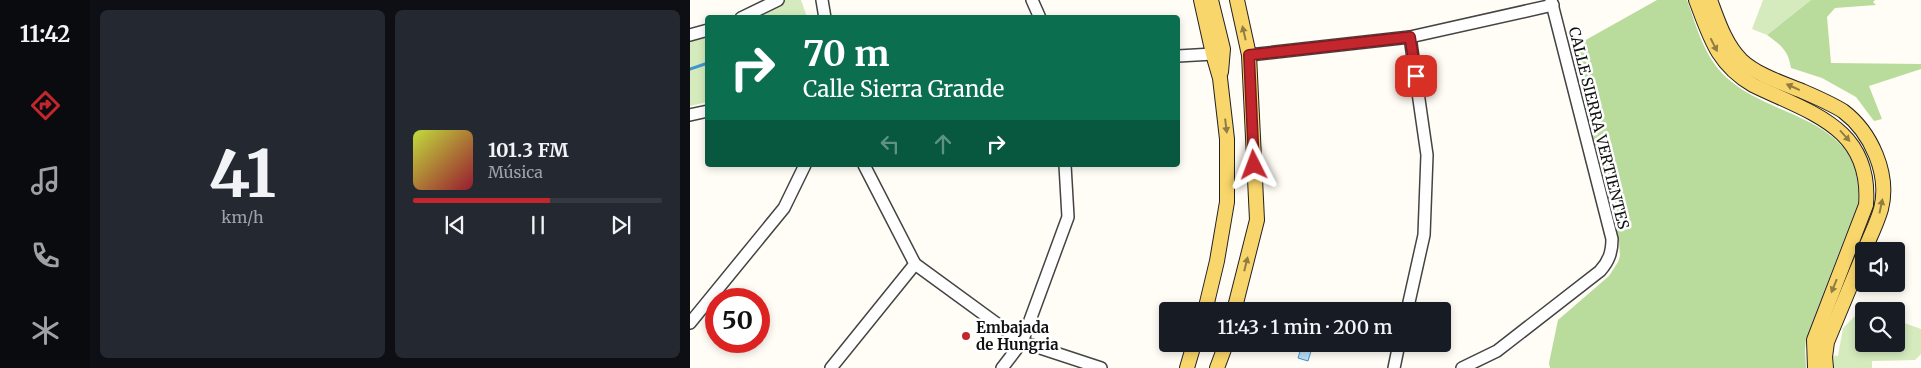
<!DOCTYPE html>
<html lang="es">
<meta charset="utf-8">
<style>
body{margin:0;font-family:Merriweather,serif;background:#242831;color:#f1f3f6;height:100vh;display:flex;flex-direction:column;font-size:19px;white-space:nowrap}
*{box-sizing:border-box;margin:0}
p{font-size:16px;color:#9ea1a6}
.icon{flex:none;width:28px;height:28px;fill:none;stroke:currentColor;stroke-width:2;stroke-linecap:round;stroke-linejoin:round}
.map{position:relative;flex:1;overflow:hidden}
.side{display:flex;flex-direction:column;gap:10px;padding:10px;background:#0d0f14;width:600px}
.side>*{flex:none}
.top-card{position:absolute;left:15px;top:15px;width:475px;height:152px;border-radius:5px;box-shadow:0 2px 8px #0003;background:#0b6e4f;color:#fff;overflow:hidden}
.fabs{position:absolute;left:1165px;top:242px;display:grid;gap:10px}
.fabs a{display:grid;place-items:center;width:50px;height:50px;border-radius:5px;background:#171b24;box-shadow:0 2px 8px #0003;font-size:25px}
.speed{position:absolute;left:15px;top:288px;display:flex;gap:10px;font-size:25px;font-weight:700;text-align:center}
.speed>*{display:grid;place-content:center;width:65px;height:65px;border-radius:50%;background:#171b24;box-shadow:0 2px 8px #0003;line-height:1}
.speed .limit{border:8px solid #d22;background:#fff;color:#111}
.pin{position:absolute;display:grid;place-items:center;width:42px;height:42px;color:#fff;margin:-21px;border-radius:10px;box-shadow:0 2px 8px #0006}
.me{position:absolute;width:55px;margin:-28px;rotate:357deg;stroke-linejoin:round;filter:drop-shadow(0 0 4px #0008)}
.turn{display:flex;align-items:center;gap:18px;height:105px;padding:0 15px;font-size:22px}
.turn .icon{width:65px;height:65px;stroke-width:2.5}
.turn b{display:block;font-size:35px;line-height:42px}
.lanes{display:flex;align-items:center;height:48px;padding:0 15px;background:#0003;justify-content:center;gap:25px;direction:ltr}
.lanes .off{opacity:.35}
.side .widget{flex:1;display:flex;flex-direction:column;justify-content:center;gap:8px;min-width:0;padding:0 18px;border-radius:8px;background:#242831}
.side .dial{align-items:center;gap:0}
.dial b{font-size:65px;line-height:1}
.song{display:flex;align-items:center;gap:15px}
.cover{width:60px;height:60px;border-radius:8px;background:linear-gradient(135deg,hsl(70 70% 55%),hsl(350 70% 35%))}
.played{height:5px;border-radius:2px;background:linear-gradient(90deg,#c4262e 55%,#363941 55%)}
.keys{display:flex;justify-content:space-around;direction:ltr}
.side .tiles{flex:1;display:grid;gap:10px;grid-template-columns:repeat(2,1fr)}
.trip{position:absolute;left:469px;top:302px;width:292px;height:50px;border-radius:5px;background:#171b24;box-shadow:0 2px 8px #0003;font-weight:600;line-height:50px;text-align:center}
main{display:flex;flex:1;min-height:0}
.dock{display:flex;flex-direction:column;width:90px;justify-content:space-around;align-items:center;background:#090b0e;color:#9ea1a6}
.dock .icon{width:35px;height:35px}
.dock .current{color:#c4262e}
.dock b{font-size:22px;color:#f1f3f6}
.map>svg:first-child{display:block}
</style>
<main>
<nav class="dock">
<b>11:42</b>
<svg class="icon current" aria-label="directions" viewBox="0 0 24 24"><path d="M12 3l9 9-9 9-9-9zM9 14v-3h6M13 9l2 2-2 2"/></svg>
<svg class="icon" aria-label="music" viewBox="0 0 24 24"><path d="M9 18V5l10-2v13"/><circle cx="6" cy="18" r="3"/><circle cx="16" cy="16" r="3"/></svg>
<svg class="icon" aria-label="phone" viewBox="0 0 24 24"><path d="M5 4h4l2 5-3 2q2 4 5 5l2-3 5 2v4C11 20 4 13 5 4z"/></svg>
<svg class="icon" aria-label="climate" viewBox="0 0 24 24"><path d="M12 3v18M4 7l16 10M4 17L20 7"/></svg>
</nav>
<section class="side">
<div class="tiles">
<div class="widget dial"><b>41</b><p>km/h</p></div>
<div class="widget">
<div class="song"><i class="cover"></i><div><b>101.3 FM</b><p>Música</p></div></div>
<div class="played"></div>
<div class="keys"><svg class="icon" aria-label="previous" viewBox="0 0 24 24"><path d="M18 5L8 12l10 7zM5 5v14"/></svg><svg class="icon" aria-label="pause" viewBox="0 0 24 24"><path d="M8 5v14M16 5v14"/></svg><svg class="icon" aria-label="next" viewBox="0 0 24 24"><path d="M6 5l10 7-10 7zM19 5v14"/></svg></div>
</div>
</div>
</section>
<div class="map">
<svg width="1231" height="368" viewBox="0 0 1231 368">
<rect width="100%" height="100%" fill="#fffdf5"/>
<g fill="#d5ebbd">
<path d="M95,0H111L117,17L61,18Z"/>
<path d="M1073,0H1121L1077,35L1062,29Z"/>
<path d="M17,34V102L0,106V40Z"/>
<path d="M1174,307L1184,311H1174V344H1206V320L1231,329V354L1225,360L1182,361V368H1142L1140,355L1148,356L1153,328Z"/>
</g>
<g fill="#b9dc9c">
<path d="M967,0H997C1007,28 1014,57 1037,78C1084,121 1175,116 1168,203L1116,338L1115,350L1116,368H860L859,363L868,320L919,276L928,262L930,256L929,242L899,119L885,46Z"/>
<path d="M1121,0H1185L1183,2L1186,5L1145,8L1137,17L1141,63L1231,64V69L1179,86L1192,119L1184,121L1166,97L1132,78L1101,68C1098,50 1092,46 1077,35Z"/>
</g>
<path fill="#b9e0f7" stroke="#3f96cf" d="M612,345L622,348L618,361L608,358Z"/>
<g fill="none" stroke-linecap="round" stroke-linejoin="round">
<path stroke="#3f96cf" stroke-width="3" d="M0,69L18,63"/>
<g stroke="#444" stroke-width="14">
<g id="minor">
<path d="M132,0L135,18"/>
<path d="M342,0L350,18"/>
<path d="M51,18L88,0"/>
<path d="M0,35L18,30"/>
<path d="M559,55L720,37L863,5"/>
<path d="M488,56L523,54"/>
<path d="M0,115L18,111"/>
<path d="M174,165L225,264L332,342L411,368"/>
<path d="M717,311L734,235L737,155L720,37"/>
<path d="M0,323L94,208L115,165"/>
<path d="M141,368L225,264"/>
<path d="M312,368L332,342L378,217L375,165"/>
<path d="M704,368L709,344"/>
<path d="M772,368L807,351L910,271C919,261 922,252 922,239L861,0"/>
</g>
</g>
<g stroke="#222" stroke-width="16">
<g id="major">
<path d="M511,0L523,54L530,78L537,139V202L527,261L515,311"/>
<path d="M521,0L533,49L531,72"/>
<path d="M1006,0C1020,37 1027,64 1063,85C1120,113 1182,127 1176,205L1124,340L1125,368"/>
<path d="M1020,0C1028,21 1035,44 1051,60C1067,75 1092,83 1112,91C1126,97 1140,103 1153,111C1181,132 1200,174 1191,209C1187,223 1180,237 1174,251"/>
<path d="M544,311L567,220L559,55L547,0"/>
<path d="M497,368L504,344"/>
<path d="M527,368L536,344"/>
<path d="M1136,368L1135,357L1137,342L1174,253"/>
</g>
</g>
<use href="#minor" stroke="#fff" stroke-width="11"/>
<use href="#major" stroke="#f9d66b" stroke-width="14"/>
</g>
<defs><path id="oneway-solid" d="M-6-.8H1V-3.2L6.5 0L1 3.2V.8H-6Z" transform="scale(1.25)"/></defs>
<g fill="#917d42">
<use href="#oneway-solid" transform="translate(554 33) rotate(-103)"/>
<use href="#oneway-solid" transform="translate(1024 45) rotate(63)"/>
<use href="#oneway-solid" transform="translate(1103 87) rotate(-156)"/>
<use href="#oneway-solid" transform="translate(536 126) rotate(83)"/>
<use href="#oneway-solid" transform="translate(1155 136) rotate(48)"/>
<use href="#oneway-solid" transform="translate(1191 206) rotate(-78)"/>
<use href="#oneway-solid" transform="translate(556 264) rotate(-76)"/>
<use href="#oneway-solid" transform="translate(1144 286) rotate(112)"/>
</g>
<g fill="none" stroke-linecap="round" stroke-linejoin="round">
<g stroke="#7f191e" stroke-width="12">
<path id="route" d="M564,165L559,55L720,37L726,76"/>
</g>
<use href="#route" stroke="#c4262e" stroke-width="9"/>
</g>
<circle fill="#c4262e" stroke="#fff" stroke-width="2" cx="276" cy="336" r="5"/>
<g text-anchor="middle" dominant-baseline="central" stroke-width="5" stroke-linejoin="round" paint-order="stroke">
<g font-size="15" fill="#111" stroke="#fff">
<text transform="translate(909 128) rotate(76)">CALLE SIERRA VERTIENTES</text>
</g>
<g font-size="15" font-weight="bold" fill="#111" stroke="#fff" text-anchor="start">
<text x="286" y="327">Embajada<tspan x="286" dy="17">de Hungria</tspan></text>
</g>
</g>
</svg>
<div class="fabs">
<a><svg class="icon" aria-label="sound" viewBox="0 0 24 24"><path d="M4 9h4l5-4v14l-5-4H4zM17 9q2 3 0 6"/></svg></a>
<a><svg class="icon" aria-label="search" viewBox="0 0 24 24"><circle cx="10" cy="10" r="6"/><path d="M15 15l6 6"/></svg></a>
</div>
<div class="speed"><div class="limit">50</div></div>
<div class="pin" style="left:726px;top:76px;background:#d93025"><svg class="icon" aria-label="arrive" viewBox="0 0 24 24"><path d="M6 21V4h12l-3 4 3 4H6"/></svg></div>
<svg class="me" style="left:564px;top:165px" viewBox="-20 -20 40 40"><path d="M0-17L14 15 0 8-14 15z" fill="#c4262e" stroke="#fff" stroke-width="4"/></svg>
<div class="trip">11:43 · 1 min · 200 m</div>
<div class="top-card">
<div class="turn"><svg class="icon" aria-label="right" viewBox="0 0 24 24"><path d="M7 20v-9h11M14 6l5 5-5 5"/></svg><div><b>70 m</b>Calle Sierra Grande</div></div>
<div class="lanes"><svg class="icon off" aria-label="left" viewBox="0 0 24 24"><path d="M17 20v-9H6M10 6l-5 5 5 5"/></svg><svg class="icon off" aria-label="ahead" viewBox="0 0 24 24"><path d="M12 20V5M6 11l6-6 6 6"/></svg><svg class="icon" aria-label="right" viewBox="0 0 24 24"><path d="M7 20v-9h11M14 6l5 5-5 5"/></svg></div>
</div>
</div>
</main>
